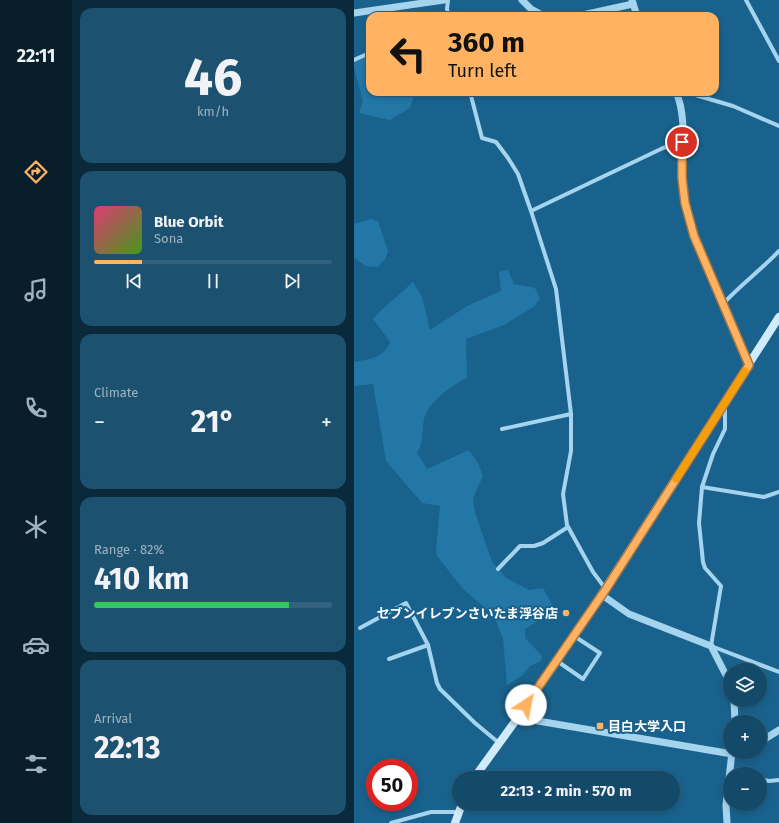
<!DOCTYPE html>
<meta charset="utf-8">
<style>
body{margin:0;font-family:"Fira Sans","Noto Sans JP",sans-serif;background:#1c5170;color:#f1f3f6;height:100vh;display:flex;flex-direction:column;font-size:15px;white-space:nowrap}
*{box-sizing:border-box;margin:0}
p{font-size:13px;color:#9db3c1}
.icon{flex:none;width:22px;height:22px;fill:none;stroke:currentColor;stroke-width:2;stroke-linecap:round;stroke-linejoin:round}
.map{position:relative;flex:1;overflow:hidden}
.side{display:flex;flex-direction:column;gap:8px;padding:8px;background:#0a293a;width:282px}
.side>*{flex:none}
.banner{position:absolute;left:12px;top:12px;width:353px;height:84px;border-radius:12px;box-shadow:0 2px 6px #0003,0 0 0 1px #32627e;background:#ffb362;color:#111;overflow:hidden}
.buttons{position:absolute;left:369px;top:663px;display:grid;gap:8px}
.buttons a{display:grid;place-items:center;width:44px;height:44px;border-radius:50%;background:#134a6a;box-shadow:0 2px 6px #0003,0 0 0 1px #32627e;font-size:20px}
.speed{position:absolute;left:12px;top:759px;display:flex;gap:8px;font-size:20px;font-weight:700;text-align:center}
.speed>*{display:grid;place-content:center;width:52px;height:52px;border-radius:50%;background:#134a6a;box-shadow:0 2px 6px #0003,0 0 0 1px #32627e;line-height:1}
.speed .limit{border:6px solid #d22;background:#fff;color:#111}
.pin{position:absolute;display:grid;place-items:center;width:34px;height:34px;color:#fff;margin:-17px;border:2px solid #fff;border-radius:50%;box-shadow:0 1px 4px #0007}
.me{position:absolute;width:44px;margin:-22px;rotate:34deg;stroke-linejoin:round;filter:drop-shadow(0 0 3px #0008)}
.turn{display:flex;align-items:center;gap:14px;height:84px;padding:0 16px;font-size:18px}
.turn .icon{width:52px;height:52px;stroke-width:2.5}
.turn b{display:block;font-size:28px;line-height:34px}
.big{font-size:30px;font-weight:700;line-height:1.1}
.side .widget{flex:1;display:flex;flex-direction:column;justify-content:center;gap:6px;min-width:0;padding:0 14px;border-radius:12px;background:#1c5170}
.side .dial{align-items:center;gap:0}
.dial b{font-size:52px;line-height:1}
.song{display:flex;align-items:center;gap:12px}
.cover{width:48px;height:48px;border-radius:6px;background:linear-gradient(135deg,hsl(340 70% 55%),hsl(100 70% 35%))}
.played{height:4px;border-radius:2px;background:linear-gradient(90deg,#ffb362 20%,#32627e 20%)}
.keys{display:flex;justify-content:space-around;direction:ltr}
.heat{display:flex;justify-content:space-between;align-items:center;font-size:22px;direction:ltr}
.charge{height:6px;border-radius:3px;background:linear-gradient(90deg,#34c759 82%,#32627e 0)}
.trip{position:absolute;left:98px;top:771px;width:228px;height:40px;border-radius:20px;background:#134a6a;box-shadow:0 2px 6px #0003,0 0 0 1px #32627e;font-weight:700;line-height:40px;text-align:center}
main{display:flex;flex:1;min-height:0}
.menu{display:flex;flex-direction:column;width:72px;justify-content:space-around;align-items:center;background:#081e2a;color:#9db3c1}
.menu .icon{width:28px;height:28px}
.menu .active{color:#ffb362}
.menu b{font-size:18px;color:#f1f3f6}
.map>svg:first-child{display:block}
</style>
<main>
<nav class="menu">
<b>22:11</b>
<svg class="icon active" aria-label="directions" viewBox="0 0 24 24"><path d="M12 3l9 9-9 9-9-9zM9 14v-3h6M13 9l2 2-2 2"/></svg>
<svg class="icon" aria-label="music" viewBox="0 0 24 24"><path d="M9 18V5l10-2v13"/><circle cx="6" cy="18" r="3"/><circle cx="16" cy="16" r="3"/></svg>
<svg class="icon" aria-label="phone" viewBox="0 0 24 24"><path d="M5 4h4l2 5-3 2q2 4 5 5l2-3 5 2v4C11 20 4 13 5 4z"/></svg>
<svg class="icon" aria-label="climate" viewBox="0 0 24 24"><path d="M12 3v18M4 7l16 10M4 17L20 7"/></svg>
<svg class="icon" aria-label="car" viewBox="0 0 24 24"><path d="M5 17H2v-5l4-1 3-4h7l3 4 3 1v5h-3M9 17h6M6 11h13"/><circle cx="7" cy="17" r="2"/><circle cx="17" cy="17" r="2"/></svg>
<svg class="icon" aria-label="filters" viewBox="0 0 24 24"><path d="M4 7h16M4 17h16"/><circle cx="9" cy="7" r="2"/><circle cx="15" cy="17" r="2"/></svg>
</nav>
<section class="side">
<div class="widget dial"><b>46</b><p>km/h</p></div>
<div class="widget">
<div class="song"><i class="cover"></i><div><b>Blue Orbit</b><p>Sona</p></div></div>
<div class="played"></div>
<div class="keys"><svg class="icon" aria-label="previous" viewBox="0 0 24 24"><path d="M18 5L8 12l10 7zM5 5v14"/></svg><svg class="icon" aria-label="pause" viewBox="0 0 24 24"><path d="M8 5v14M16 5v14"/></svg><svg class="icon" aria-label="next" viewBox="0 0 24 24"><path d="M6 5l10 7-10 7zM19 5v14"/></svg></div>
</div>
<div class="widget"><p>Climate</p>
<div class="heat"><a>−</a><b class="big">21°</b><a>+</a></div>
</div>
<div class="widget"><p>Range · 82%</p><b class="big">410 km</b><div class="charge"></div></div>
<div class="widget"><p>Arrival</p><b class="big">22:13</b></div>
</section>
<div class="map">
<svg width="425" height="823" viewBox="0 0 425 823">
<rect width="100%" height="100%" fill="#19628d"/>
<g fill="#2277a6">
<path d="M16,52V92H61L56,108L36,120L5,113L9,101L0,68V62Z"/>
<path d="M17,219L24,221L34,251L31,259L24,267L12,266L0,258V224Z"/>
<path d="M154,270L160,284L181,288L186,298L181,306L150,325L112,339L113,378C99,384 72,404 70,420C67,434 71,439 63,453L73,469L115,450L124,463L129,476L119,498L121,512L138,562L152,578L175,590L189,588L199,606L187,619L171,629V638L188,656L187,661L176,666L169,675L153,685L149,639L140,616L109,589L83,556L82,550L86,506L68,503L32,461L19,384L0,386V362C15,359 30,359 36,342L19,319L24,313L59,282L68,297L76,330L113,306L147,291L145,272Z"/>
</g>
<g fill="none" stroke-linecap="round" stroke-linejoin="round">
<g stroke="#a5d4ee" stroke-width="4">
<path d="M94,0L93,9L95,16"/>
<path d="M392,0L425,61"/>
<path d="M22,10L25,16"/>
<path d="M0,60L11,55L16,51"/>
<path d="M116,92L128,138L142,142L154,158L164,174L177,211L202,289L217,414V451L209,494L213,525L239,572L251,588"/>
<path d="M331,92L379,106L425,126"/>
<path d="M177,211L309,148L328,142"/>
<path d="M369,304C386,285 407,270 425,251"/>
<path d="M371,404V429L359,454L348,487L345,523L349,562L351,568L367,586L357,646L425,672"/>
<path d="M148,429L217,414"/>
<path d="M348,487L410,497L425,492"/>
<path d="M144,569L166,546H180L189,543L214,527"/>
<path d="M6,628L52,603L74,645L83,683L86,689L121,723L145,743"/>
<path d="M35,659L74,645"/>
<path d="M203,661L229,679L246,653L220,636"/>
<path d="M406,779L415,781L425,780"/>
<path d="M37,823L77,812H105"/>
</g>
<g stroke="#a5d4ee" stroke-width="7">
<path d="M168,0L177,9L190,16"/>
<path d="M278,0L283,16"/>
<path d="M0,13L90,0"/>
<path d="M224,16L279,4"/>
<path d="M322,92C336,123 324,169 331,203C338,233 350,261 362,289C373,314 384,339 395,365"/>
<path d="M248,595L275,614L357,646L376,683"/>
<path d="M380,700L381,722"/>
<path d="M165,716L184,721L378,754L389,752"/>
<path d="M406,742L425,730"/>
<path d="M373,823L372,805L378,752"/>
</g>
<g stroke="#d2ebfa" stroke-width="8">
<path d="M120,778L165,716L251,589L425,317"/>
<path d="M101,823L108,804"/>
</g>
</g>
<g fill="none" stroke-linecap="round" stroke-linejoin="round">
<g stroke="#a67440" stroke-width="10">
<path id="route" d="M172,705L252,589L395,365L340,236L331,203L328,178V142"/>
</g>
<use href="#route" stroke="#ffb362" stroke-width="7"/>
<path stroke="#f59e0b" stroke-width="7" d="M322,479L391,371"/>
</g>
<g fill="#ffb362" stroke="#19628d" stroke-width="1.5">
<circle cx="212" cy="613" r="4"/>
<rect x="242" y="722" width="8" height="8" rx="2"/>
</g>
<g text-anchor="middle" dominant-baseline="central" stroke-width="4" stroke-linejoin="round" paint-order="stroke">
<g font-size="13" font-weight="bold" fill="#fff" stroke="#19628d" text-anchor="end">
<text x="204" y="613">セブンイレブンさいたま浮谷店</text>
<text x="254" y="726" text-anchor="start">目白大学入口</text>
</g>
</g>
</svg>
<div class="buttons">
<a><svg class="icon" aria-label="layers" viewBox="0 0 24 24"><path d="M12 4l9 5-9 5-9-5zM3 14l9 5 9-5"/></svg></a>
<a>+</a>
<a>−</a>
</div>
<div class="speed"><div class="limit">50</div></div>
<div class="pin" style="left:328px;top:142px;background:#d93025"><svg class="icon" aria-label="arrive" viewBox="0 0 24 24"><path d="M6 21V4h12l-3 4 3 4H6"/></svg></div>
<svg class="me" style="left:172px;top:705px" viewBox="-20 -20 40 40"><circle r="19" fill="#fff"/><path d="M0-13L10 11 0 6-10 11z" fill="#ffb362"/></svg>
<div class="trip">22:13 · 2 min · 570 m</div>
<div class="banner">
<div class="turn"><svg class="icon" aria-label="left" viewBox="0 0 24 24"><path d="M17 20v-9H6M10 6l-5 5 5 5"/></svg><div><b>360 m</b>Turn left</div></div>
</div>
</div>
</main>
